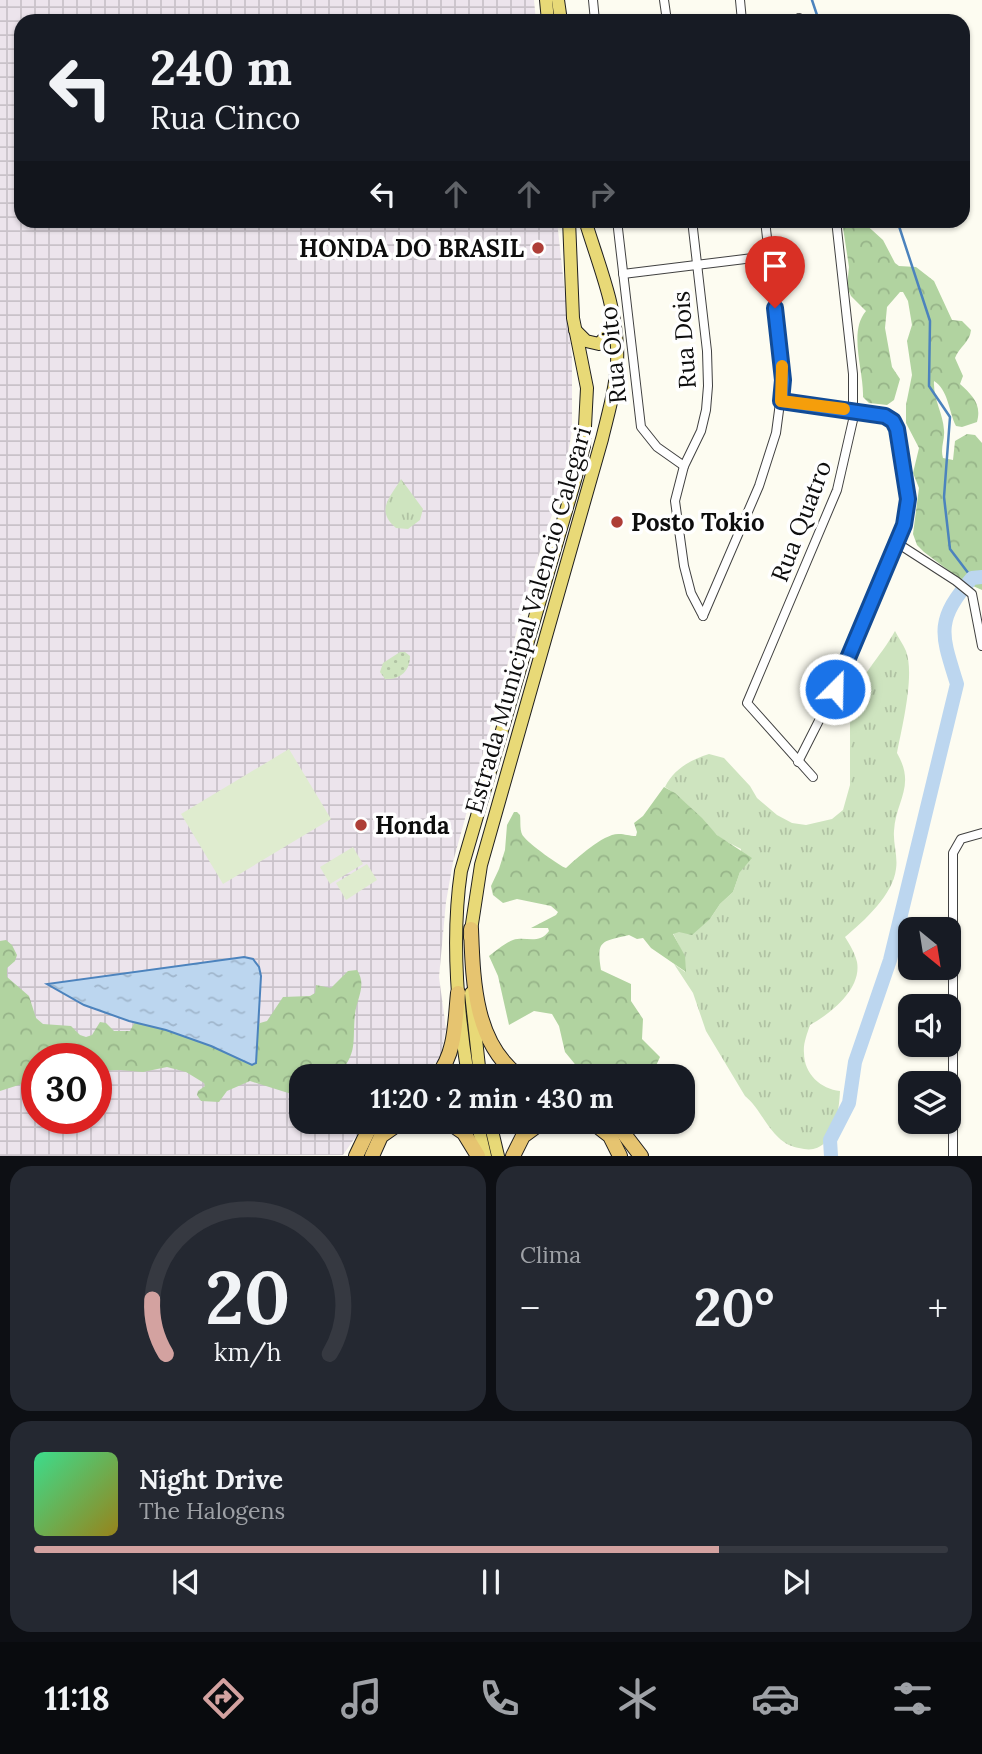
<!DOCTYPE html>
<html lang="pt">
<meta charset="utf-8">
<style>
body{margin:0;font-family:Lora,serif;background:#242831;color:#f1f3f6;height:100vh;display:flex;flex-direction:column;font-size:26px;white-space:nowrap}
*{box-sizing:border-box;margin:0}
p{font-size:23px;color:#9ea1a6}
.icon{flex:none;width:38px;height:38px;fill:none;stroke:currentColor;stroke-width:2;stroke-linecap:round;stroke-linejoin:round}
.map{position:relative;height:1156px;overflow:hidden}
.details{display:flex;flex-direction:column;gap:10px;padding:10px;background:#0d0f14;flex:1}
.details>*{flex:none}
.hud{position:absolute;left:14px;top:14px;width:956px;height:214px;border-radius:21px;box-shadow:0 2px 5px #0004;background:#171b24;color:#f1f3f6;overflow:hidden}
.needle{width:46px;rotate:150deg}
.buttons{position:absolute;left:898px;top:917px;display:grid;gap:14px}
.buttons a{display:grid;place-items:center;width:63px;height:63px;border-radius:14px;background:#171b24;box-shadow:0 2px 5px #0004;font-size:35px}
.speed{position:absolute;left:21px;top:1043px;display:flex;gap:14px;font-size:35px;font-weight:700;text-align:center}
.speed>*{display:grid;place-content:center;width:91px;height:91px;border-radius:50%;background:#171b24;box-shadow:0 2px 5px #0004;line-height:1}
.speed .limit{border:10px solid #d22;background:#fff;color:#111}
.pin{position:absolute;display:grid;place-items:center;width:60px;height:60px;color:#fff;margin:-72px -30px;border-radius:50% 50% 50% 0;rotate:-45deg;box-shadow:0 0 7px #0007}
.pin .icon{rotate:45deg}
.me{position:absolute;width:77px;margin:-38px;rotate:23deg;stroke-linejoin:round;filter:drop-shadow(0 0 5px #0008)}
.turn{display:flex;align-items:center;gap:24px;height:147px;padding:0 21px;font-size:32px}
.turn .icon{width:91px;height:91px;stroke-width:2.5}
.turn b{display:block;font-size:49px;line-height:60px}
.lanes{display:flex;align-items:center;height:66px;padding:0 21px;background:#0003;justify-content:center;gap:35px;direction:ltr}
.lanes .off{opacity:.35}
.big{font-size:52px;font-weight:800;line-height:1.1}
.details .tile{flex:1;display:flex;flex-direction:column;justify-content:center;gap:10px;min-width:0;padding:0 24px;border-radius:21px;background:#242831}
.details .dial{align-items:center;gap:0}
.dial svg{height:182px;overflow:visible;fill:none;stroke:#363941;stroke-width:7;stroke-linecap:round;text-anchor:middle}
.dial text{fill:#f1f3f6;stroke:none}
.song{display:flex;align-items:center;gap:21px}
.cover{width:84px;height:84px;border-radius:10px;background:linear-gradient(135deg,hsl(150 70% 55%),hsl(50 70% 35%))}
.played{height:7px;border-radius:4px;background:linear-gradient(90deg,#d3a2a0 75%,#363941 75%)}
.keys{display:flex;justify-content:space-around;direction:ltr}
.heat{display:flex;justify-content:space-between;align-items:center;font-size:38px;direction:ltr}
.details .tiles{flex:1;display:grid;gap:10px;grid-template-columns:1fr 1fr}
.tile:last-child{grid-column:span 2}
.trip{position:absolute;left:289px;top:1064px;width:406px;height:70px;border-radius:21px;background:#171b24;box-shadow:0 2px 5px #0004;font-weight:800;line-height:70px;text-align:center}
.menu{display:flex;height:112px;justify-content:space-around;align-items:center;background:#090b0e;color:#9ea1a6}
.menu .icon{width:49px;height:49px}
.menu .active{color:#d3a2a0}
.menu b{font-size:32px;color:#f1f3f6}
.map>svg:first-child{display:block}
</style>
<div class="map">
<svg width="982" height="1156" viewBox="0 0 982 1156">
<defs>
<pattern id="industrial-grid" width="8" height="8" patternUnits="userSpaceOnUse" patternTransform="scale(1.75)"><rect width="8" height="8" fill="#ece4ec"/><path d="M0 4h8M4 0v8" fill="none" stroke="#c9c2c9"/></pattern>
<pattern id="grass-tufts" width="24" height="20" patternUnits="userSpaceOnUse" patternTransform="scale(1.75)"><rect width="24" height="20" fill="#cee4bf"/><path d="M3 7l-1-3M5 7V3M7 7l1-3M15 17l-1-3M17 17v-4M19 17l1-3" fill="none" stroke="#b0c2a3"/></pattern>
<pattern id="forest-crowns" width="20" height="18" patternUnits="userSpaceOnUse" patternTransform="scale(1.75)"><rect width="20" height="18" fill="#b1d3a0"/><path d="M2 6a3 3 0 1 1 6 0M12 15a3 3 0 1 1 6 0" fill="none" stroke="#97b489"/></pattern>
<pattern id="garden-dots" width="8" height="8" patternUnits="userSpaceOnUse" patternTransform="scale(1.75)"><rect width="8" height="8" fill="#cee4bf"/><path d="M2 2h.1M6 6h.1" fill="none" stroke="#b0c2a3" stroke-width="1.8" stroke-linecap="round"/></pattern>
<pattern id="water-ripples" width="26" height="14" patternUnits="userSpaceOnUse" patternTransform="scale(1.75)"><rect width="26" height="14" fill="#bcd6ef"/><path d="M2 4q2-2 4 0t4 0M15 11q2-2 4 0t4 0" fill="none" stroke="#a0b6cc"/></pattern>
</defs>
<rect width="100%" height="100%" fill="#fdfcf1"/>
<path fill="url(#industrial-grid)" fill-rule="evenodd" d="M0,0H534L536,21H21V220L557,221L572,358V431L563,481L532,576L453,862L446,902L439,977L446,1029L440,1060L412,1076H301V1122H366L343,1155L0,1156ZM37,1059H96V1118H37Z"/>
<g fill="url(#grass-tufts)">
<path d="M401,479L423,509L420,520L408,529L396,528C375,510 390,498 401,479Z"/>
<path d="M895,631C898,637 903,644 906,651C915,675 902,727 897,753C916,786 896,800 894,831C893,844 898,856 896,869C893,895 864,921 845,937C850,945 855,953 857,962C862,989 830,1014 810,1025C807,1034 803,1044 804,1053C804,1074 821,1089 840,1091C839,1112 834,1154 804,1149C798,1148 789,1146 784,1142C767,1130 760,1108 745,1096L706,1031L693,993L674,964L685,972L684,956L673,933L710,919L720,904L733,892L740,872L741,849C732,844 722,840 716,834C699,818 685,799 665,787C674,769 690,760 709,754L724,758L750,786L757,798L777,815L792,823L806,825L832,819L843,810L850,785V706C859,676 880,658 895,631Z"/>
</g>
<g fill="url(#forest-crowns)">
<path d="M842,221H862L883,240L895,263L899,266L916,267L934,281L952,320L962,321L971,330C970,342 959,347 955,358L963,376L960,384C972,395 982,404 977,422L962,427L956,426C949,412 948,389 934,381C933,399 943,413 944,430C945,440 940,448 943,458L953,460L955,441L967,434L975,435L982,443V590L964,582L924,552L917,545L913,534L919,488L913,473L919,448L906,423V405L912,375L907,341L912,325L908,301L903,292H900L887,307L885,328L892,367L900,379L894,400L887,405L869,403L863,397C864,371 848,332 866,311L851,296L847,287L849,267Z"/>
<path d="M664,787L675,793L702,818L717,835L752,858L740,872L733,892L720,904L710,919L692,935L679,932L673,934L685,956L686,972L651,948L643,938L637,939L629,935C602,942 596,939 601,970L631,984V1001L643,1019L642,1039L660,1057L654,1070L665,1076L583,1074L565,1052L559,1026L552,1014L534,1011L509,1025L498,976L489,956C496,951 505,943 513,940C526,936 539,945 549,931L548,928H531L556,915L558,912L551,906L517,899L503,903L493,895L491,886L499,869L505,850L507,825L514,812H517L520,815C521,822 519,832 524,837C528,843 561,867 566,868C576,859 604,833 619,834C625,834 629,836 636,836L637,832L634,823L643,816Z"/>
<path d="M6,940L12,945L17,955L15,961L7,968V977L29,996L36,1018L43,1024L71,1026L80,1035L86,1037L92,1035L100,1022L106,1023L114,1031H130L135,1022L251,1035L260,1023L267,1021L283,997L310,996L315,993L316,985L331,988L348,971L357,970C367,985 357,998 355,1014C352,1041 359,1054 336,1076H301V1097L250,1081L227,1091L219,1102L201,1101L197,1095L198,1091L205,1086L204,1083L186,1072L167,1067L143,1072L120,1070L96,1071V1059H37V1092L34,1085L25,1083L0,1091V941Z"/>
</g>
<path fill="url(#garden-dots)" d="M400,652H405L410,656C410,671 400,680 385,679L380,672L383,663Z"/>
<g fill="#dfeccf">
<path d="M289,749L331,819L223,884L181,814Z"/>
<path d="M353,847L363,864L330,884L320,867Z"/>
<path d="M367,864L377,880L346,900L336,883Z"/>
</g>
<path fill="url(#water-ripples)" stroke="#4c83bd" stroke-width="2" d="M244,957L253,959L259,967L261,976L256,1063L252,1065L211,1046L166,1030L129,1021L84,1005L47,984Z"/>
<g fill="none" stroke-linecap="round" stroke-linejoin="round">
<g stroke="#4c83bd" stroke-width="2.5">
<path d="M812,0L819,21"/>
<path d="M897,220L930,321L929,386L950,417L944,497L950,549L972,578"/>
</g>
<path stroke="#bcd6ef" stroke-width="14" d="M831,1156L830,1140L849,1103L855,1062L890,960L957,684C941,633 935,621 972,578L982,577"/>
<g stroke="#414141" stroke-width="10">
<g id="minor">
<path d="M593,0L595,21"/>
<path d="M664,0L667,21"/>
<path d="M740,0L742,21"/>
<path d="M797,21L799,18"/>
<path d="M617,220L641,427L657,447L684,466"/>
<path d="M692,220L707,351L708,386L706,410L701,431L684,466L675,501L684,566L691,593L703,616"/>
<path d="M623,274L769,256"/>
<path d="M781,401C806,404 866,407 887,417C892,419 895,423 897,429C904,472 913,501 897,543L835,689L798,762"/>
<path d="M897,543L956,581L972,594L982,646"/>
<path d="M703,616L759,486L776,433L783,380L765,220"/>
<path d="M813,777L747,703L837,490L853,420V374L836,220"/>
<path d="M953,1156V853L961,839L982,833"/>
</g>
</g>
<g stroke="#1f1f1f" stroke-width="14">
<g id="primary">
<path d="M546,0L548,21"/>
<path d="M558,0L561,21"/>
<path d="M575,330L586,341L599,344L610,332L612,323"/>
<path d="M470,937L481,865L602,439C609,410 619,378 617,347C615,303 598,263 585,220"/>
<path d="M471,993L480,1076"/>
<path d="M468,1076C457,1009 451,939 461,871L575,480L584,446L587,388L573,318L569,220"/>
<path d="M477,1122L485,1156"/>
<path d="M490,1122L498,1156"/>
</g>
</g>
<g stroke="#1f1f1f" stroke-width="16">
<g id="trunk">
<path d="M471,929C473,980 474,1043 519,1076"/>
<path d="M437,1076C456,1053 455,1021 458,993"/>
<path d="M448,1122L464,1133L478,1156"/>
<path d="M592,1122L610,1136L620,1156"/>
<path d="M615,1122L641,1156"/>
<path d="M356,1156L368,1131L377,1122"/>
<path d="M372,1156L381,1136L401,1122"/>
<path d="M513,1156L523,1136L542,1122"/>
</g>
</g>
<use href="#minor" stroke="#fff" stroke-width="8"/>
<use href="#primary" stroke="#e8d977" stroke-width="12"/>
<use href="#trunk" stroke="#e6c470" stroke-width="14"/>
</g>
<g fill="none" stroke-linecap="round" stroke-linejoin="round">
<g stroke="#114b97" stroke-width="18">
<path id="route" d="M775,308L783,380L781,401L885,416L893,421L897,429L908,499L904,525L835,689"/>
</g>
<use href="#route" stroke="#1a73e8" stroke-width="12"/>
<path stroke="#f59e0b" stroke-width="12" d="M782,366L781,401L844,409"/>
</g>
<g fill="#ae3e37" stroke="#fff" stroke-width="2.5">
<circle cx="538" cy="248" r="7"/>
<circle cx="617" cy="522" r="7"/>
<circle cx="361" cy="825" r="7"/>
</g>
<g text-anchor="middle" dominant-baseline="central" stroke-width="7" stroke-linejoin="round" paint-order="stroke">
<g font-size="24" font-weight="bold" fill="#0e0e0e" stroke="#fff" text-anchor="start">
<text x="524" y="248" text-anchor="end">HONDA DO BRASIL</text>
<text x="631" y="522">Posto Tokio</text>
<text x="375" y="825">Honda</text>
</g>
<g font-size="24" fill="#0e0e0e" stroke="#fff">
<text transform="translate(684 340) rotate(-94)">Rua Dois</text>
<text transform="translate(613 355) rotate(-96)">Rua Oito</text>
<text transform="translate(801 521) rotate(-69)">Rua Quatro</text>
<text transform="translate(528 620) rotate(-74)">Estrada Municipal Valencio Calegari</text>
</g>
</g>
</svg>
<div class="buttons">
<a><svg class="needle" viewBox="-14 -14 28 28"><path d="M0-13l5 13h-10z" fill="#e53935"/><path d="M0 13l5-13h-10z" fill="#9ea1a6"/></svg></a>
<a><svg class="icon" aria-label="sound" viewBox="0 0 24 24"><path d="M4 9h4l5-4v14l-5-4H4zM17 9q2 3 0 6"/></svg></a>
<a><svg class="icon" aria-label="layers" viewBox="0 0 24 24"><path d="M12 4l9 5-9 5-9-5zM3 14l9 5 9-5"/></svg></a>
</div>
<div class="speed"><div class="limit">30</div></div>
<div class="pin" style="left:775px;top:308px;background:#d93025"><svg class="icon" aria-label="arrive" viewBox="0 0 24 24"><path d="M6 21V4h12l-3 4 3 4H6"/></svg></div>
<svg class="me" style="left:835px;top:689px" viewBox="-20 -20 40 40"><circle r="17" fill="#1a73e8" stroke="#fff" stroke-width="3"/><path d="M0-11L8 9 0 5-8 9z" fill="#fff"/></svg>
<div class="trip">11:20 · 2 min · 430 m</div>
<div class="hud">
<div class="turn"><svg class="icon" aria-label="left" viewBox="0 0 24 24"><path d="M17 20v-9H6M10 6l-5 5 5 5"/></svg><div><b>240 m</b>Rua Cinco</div></div>
<div class="lanes"><svg class="icon" aria-label="left" viewBox="0 0 24 24"><path d="M17 20v-9H6M10 6l-5 5 5 5"/></svg><svg class="icon off" aria-label="ahead" viewBox="0 0 24 24"><path d="M12 20V5M6 11l6-6 6 6"/></svg><svg class="icon off" aria-label="ahead" viewBox="0 0 24 24"><path d="M12 20V5M6 11l6-6 6 6"/></svg><svg class="icon off" aria-label="right" viewBox="0 0 24 24"><path d="M7 20v-9h11M14 6l5 5-5 5"/></svg></div>
</div>
</div>
<section class="details">
<div class="tiles">
<div class="tile dial"><svg viewBox="0 0 100 80">
<path d="M14 69A42 42 0 1 1 86 69"/>
<path d="M14 69A42 42 0 0 1 8 45" stroke="#d3a2a0"/>
<text x="50" y="56" font-size="32" font-weight="700">20</text>
<text x="50" y="72" font-size="11">km/h</text>
</svg></div>
<div class="tile"><p>Clima</p>
<div class="heat"><a>−</a><b class="big">20°</b><a>+</a></div>
</div>
<div class="tile">
<div class="song"><i class="cover"></i><div><b>Night Drive</b><p>The Halogens</p></div></div>
<div class="played"></div>
<div class="keys"><svg class="icon" aria-label="previous" viewBox="0 0 24 24"><path d="M18 5L8 12l10 7zM5 5v14"/></svg><svg class="icon" aria-label="pause" viewBox="0 0 24 24"><path d="M8 5v14M16 5v14"/></svg><svg class="icon" aria-label="next" viewBox="0 0 24 24"><path d="M6 5l10 7-10 7zM19 5v14"/></svg></div>
</div>
</div>
</section>
<nav class="menu">
<b>11:18</b>
<svg class="icon active" aria-label="directions" viewBox="0 0 24 24"><path d="M12 3l9 9-9 9-9-9zM9 14v-3h6M13 9l2 2-2 2"/></svg>
<svg class="icon" aria-label="music" viewBox="0 0 24 24"><path d="M9 18V5l10-2v13"/><circle cx="6" cy="18" r="3"/><circle cx="16" cy="16" r="3"/></svg>
<svg class="icon" aria-label="phone" viewBox="0 0 24 24"><path d="M5 4h4l2 5-3 2q2 4 5 5l2-3 5 2v4C11 20 4 13 5 4z"/></svg>
<svg class="icon" aria-label="climate" viewBox="0 0 24 24"><path d="M12 3v18M4 7l16 10M4 17L20 7"/></svg>
<svg class="icon" aria-label="car" viewBox="0 0 24 24"><path d="M5 17H2v-5l4-1 3-4h7l3 4 3 1v5h-3M9 17h6M6 11h13"/><circle cx="7" cy="17" r="2"/><circle cx="17" cy="17" r="2"/></svg>
<svg class="icon" aria-label="filters" viewBox="0 0 24 24"><path d="M4 7h16M4 17h16"/><circle cx="9" cy="7" r="2"/><circle cx="15" cy="17" r="2"/></svg>
</nav>
